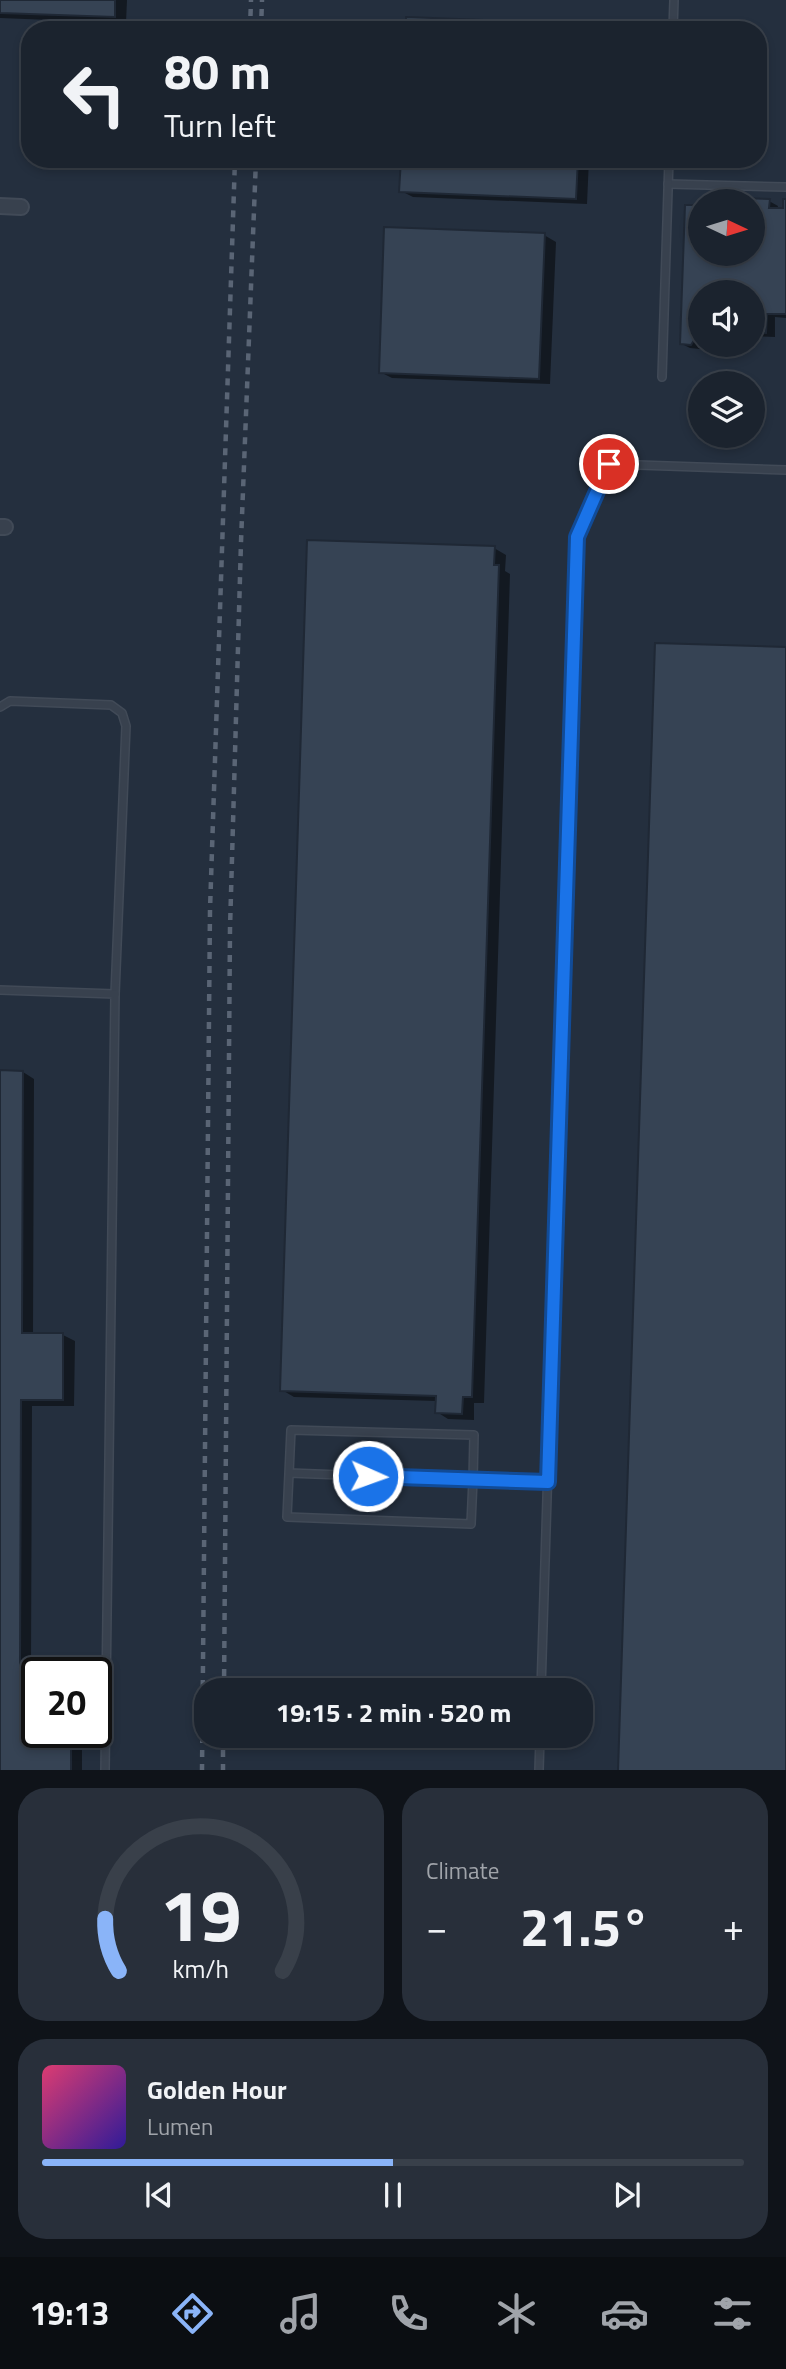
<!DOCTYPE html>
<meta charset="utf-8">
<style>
body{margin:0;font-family:"Titillium Web",sans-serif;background:#282f3a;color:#f1f3f6;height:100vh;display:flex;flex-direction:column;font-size:26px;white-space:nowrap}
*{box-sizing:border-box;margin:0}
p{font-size:23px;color:#a0a4aa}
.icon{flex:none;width:38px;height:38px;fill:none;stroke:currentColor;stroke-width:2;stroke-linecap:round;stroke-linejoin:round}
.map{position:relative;height:1770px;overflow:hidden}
.panel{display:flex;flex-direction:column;gap:18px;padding:18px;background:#0f1319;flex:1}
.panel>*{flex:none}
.guide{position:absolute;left:21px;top:21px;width:746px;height:147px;border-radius:28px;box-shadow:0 4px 10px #0003,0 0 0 2px #39404a;background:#1b232e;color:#f1f3f6;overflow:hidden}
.needle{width:46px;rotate:94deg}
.tools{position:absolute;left:688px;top:189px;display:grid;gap:14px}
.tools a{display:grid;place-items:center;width:77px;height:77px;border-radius:50%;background:#1b232e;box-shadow:0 4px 10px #0003,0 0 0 2px #39404a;font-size:35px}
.speed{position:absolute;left:21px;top:1657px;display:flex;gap:14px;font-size:35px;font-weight:700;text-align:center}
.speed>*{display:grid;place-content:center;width:91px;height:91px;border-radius:50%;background:#1b232e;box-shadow:0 4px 10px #0003,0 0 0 2px #39404a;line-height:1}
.speed .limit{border:4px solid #111;border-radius:10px;background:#fff;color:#111}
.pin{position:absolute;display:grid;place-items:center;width:60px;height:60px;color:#fff;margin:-30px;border:4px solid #fff;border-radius:50%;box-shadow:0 2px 7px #0007}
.me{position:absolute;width:77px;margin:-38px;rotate:92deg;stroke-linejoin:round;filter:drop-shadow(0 0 5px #0008)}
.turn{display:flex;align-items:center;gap:24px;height:147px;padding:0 28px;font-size:32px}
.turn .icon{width:91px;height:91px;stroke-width:2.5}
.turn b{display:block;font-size:49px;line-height:60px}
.big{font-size:52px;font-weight:700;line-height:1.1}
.panel .tile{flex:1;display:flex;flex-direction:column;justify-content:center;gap:10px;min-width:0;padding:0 24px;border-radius:28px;background:#282f3a}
.panel .dial{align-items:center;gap:0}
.dial svg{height:182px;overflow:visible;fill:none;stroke:#39404a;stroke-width:7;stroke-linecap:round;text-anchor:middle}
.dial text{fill:#f1f3f6;stroke:none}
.song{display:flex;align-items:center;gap:21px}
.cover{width:84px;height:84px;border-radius:10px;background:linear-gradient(135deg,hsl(340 70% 55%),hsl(250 70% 35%))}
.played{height:7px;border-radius:4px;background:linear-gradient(90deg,#8ab4f8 50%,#39404a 50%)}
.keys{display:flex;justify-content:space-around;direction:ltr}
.heat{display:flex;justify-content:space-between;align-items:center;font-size:38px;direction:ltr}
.panel .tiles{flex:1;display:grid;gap:18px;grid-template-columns:1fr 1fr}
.tile:last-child{grid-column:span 2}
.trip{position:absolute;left:194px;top:1678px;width:399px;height:70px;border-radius:28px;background:#1b232e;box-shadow:0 4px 10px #0003,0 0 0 2px #39404a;font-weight:700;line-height:70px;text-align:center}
.tab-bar{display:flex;height:112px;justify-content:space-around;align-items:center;background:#0b0e12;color:#a0a4aa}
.tab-bar .icon{width:49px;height:49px}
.tab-bar .active{color:#8ab4f8}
.tab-bar b{font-size:32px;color:#f1f3f6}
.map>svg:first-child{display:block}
</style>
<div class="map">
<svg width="786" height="1771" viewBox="0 0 786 1771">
<rect width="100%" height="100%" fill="#242f3e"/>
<g fill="#0007">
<path d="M0,0H127L126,23L0,18Z"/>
<path d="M402,159H589L587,204L413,197L401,191Z"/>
<path d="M709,199L769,201L778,206L777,210H785L786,201V318L775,317V337L752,336V292H700V345H702L700,349L690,348L682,344L700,207V254H752V201H709Z"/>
<path d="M544,235L556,242L550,384L392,378L380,372Z"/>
<path d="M494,548L506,555L505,571L510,574L484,1403H474V1420L448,1419L437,1412V1401L294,1397L282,1390Z"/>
<path d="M0,1072H23L34,1079L33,1334L63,1335L75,1341L74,1406H32L31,1669L71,1670L76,1673H37V1732H82V1771H0Z"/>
</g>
<g fill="#364354" stroke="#1f2835" stroke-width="2">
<path d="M0,0H115V17L0,13Z"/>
<path d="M406,17L583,24V30H406Z"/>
<path d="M401,159H578L576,199L399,192Z"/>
<path d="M707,197L770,199L769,208H783V199H786V314H767L766,333L752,332V292H700V331L691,345L680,344L685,205H700V254H752V201H707Z"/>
<path d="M384,227L545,233L539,379L379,373Z"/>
<path d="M307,540L495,546L494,565H499L472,1397H463L462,1414L435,1413L436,1396L280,1391Z"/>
<path d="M655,643L786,647V1771H618Z"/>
<path d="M0,1070L23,1071L22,1333H63V1400H21L20,1668H71V1673H37V1732H71V1771H0Z"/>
</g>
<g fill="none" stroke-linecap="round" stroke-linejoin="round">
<g stroke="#414a57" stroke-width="10">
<g id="service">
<path d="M673,30L674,0"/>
<path d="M668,184L786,187"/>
<path d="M662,377L669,159"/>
<path d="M0,707L10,701L111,705L122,713L126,726L115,994"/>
<path d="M0,990L115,994L105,1771"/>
<path d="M289,1473L473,1480L474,1435L291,1430L287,1517L471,1524L473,1480L548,1482"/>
<path d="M541,1690L577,537L609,464L786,470"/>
<path d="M539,1771L540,1736"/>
</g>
</g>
<g stroke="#414a57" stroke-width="18">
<g id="minor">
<path d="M0,206L21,207"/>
<path d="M0,527H5"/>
</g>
</g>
<use href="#service" stroke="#38414e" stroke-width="7"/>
<use href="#minor" stroke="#38414e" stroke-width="14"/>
<g stroke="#5a6575" stroke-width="4.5" stroke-dasharray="7 7" stroke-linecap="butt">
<path d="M250,30L251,0"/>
<path d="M261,30L262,0"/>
<path d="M224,1690L230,929L241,542L256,159"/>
<path d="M202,1771L210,910L235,159"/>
<path d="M223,1771V1736"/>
</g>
</g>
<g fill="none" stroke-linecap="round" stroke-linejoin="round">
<g stroke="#114b97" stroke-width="18">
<path id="route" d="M368,1476L548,1482L577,537L609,464"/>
</g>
<use href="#route" stroke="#1a73e8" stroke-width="12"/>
</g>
</svg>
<div class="tools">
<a><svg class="needle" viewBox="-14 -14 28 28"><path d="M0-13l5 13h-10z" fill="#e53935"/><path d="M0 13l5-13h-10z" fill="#a0a4aa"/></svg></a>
<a><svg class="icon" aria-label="sound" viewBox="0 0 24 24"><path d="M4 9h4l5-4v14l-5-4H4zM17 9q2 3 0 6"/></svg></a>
<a><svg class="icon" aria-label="layers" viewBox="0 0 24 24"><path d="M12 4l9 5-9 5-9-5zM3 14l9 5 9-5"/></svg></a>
</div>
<div class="speed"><div class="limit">20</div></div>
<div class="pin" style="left:609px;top:464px;background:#d93025"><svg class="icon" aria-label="arrive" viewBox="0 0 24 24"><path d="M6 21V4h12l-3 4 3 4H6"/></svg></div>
<svg class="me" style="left:368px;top:1476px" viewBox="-20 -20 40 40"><circle r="17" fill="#1a73e8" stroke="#fff" stroke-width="3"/><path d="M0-11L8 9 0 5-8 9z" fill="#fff"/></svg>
<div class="trip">19:15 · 2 min · 520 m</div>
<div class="guide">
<div class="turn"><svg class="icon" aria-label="left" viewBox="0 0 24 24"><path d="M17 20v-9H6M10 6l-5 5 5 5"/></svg><div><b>80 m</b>Turn left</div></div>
</div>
</div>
<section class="panel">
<div class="tiles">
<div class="tile dial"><svg viewBox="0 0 100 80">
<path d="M14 69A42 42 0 1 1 86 69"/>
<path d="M14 69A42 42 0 0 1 8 46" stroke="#8ab4f8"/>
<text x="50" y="56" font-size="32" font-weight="700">19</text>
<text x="50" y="72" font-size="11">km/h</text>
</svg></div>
<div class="tile"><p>Climate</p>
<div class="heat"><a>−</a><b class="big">21.5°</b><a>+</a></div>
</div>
<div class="tile">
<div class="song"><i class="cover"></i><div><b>Golden Hour</b><p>Lumen</p></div></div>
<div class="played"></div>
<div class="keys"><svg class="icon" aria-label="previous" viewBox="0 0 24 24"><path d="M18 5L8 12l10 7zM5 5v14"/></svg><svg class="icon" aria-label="pause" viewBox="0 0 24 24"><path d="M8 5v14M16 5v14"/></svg><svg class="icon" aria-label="next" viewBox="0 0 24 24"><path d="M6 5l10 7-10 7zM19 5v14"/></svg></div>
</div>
</div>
</section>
<nav class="tab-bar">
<b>19:13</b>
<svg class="icon active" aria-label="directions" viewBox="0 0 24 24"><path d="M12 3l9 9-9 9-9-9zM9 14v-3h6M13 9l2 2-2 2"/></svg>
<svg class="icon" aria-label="music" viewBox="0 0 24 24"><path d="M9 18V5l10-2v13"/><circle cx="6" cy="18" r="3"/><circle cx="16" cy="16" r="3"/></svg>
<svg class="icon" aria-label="phone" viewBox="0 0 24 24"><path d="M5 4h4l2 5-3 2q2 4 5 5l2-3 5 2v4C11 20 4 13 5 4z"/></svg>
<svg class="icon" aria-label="climate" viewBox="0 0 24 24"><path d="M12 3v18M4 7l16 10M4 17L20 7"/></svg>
<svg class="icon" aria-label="car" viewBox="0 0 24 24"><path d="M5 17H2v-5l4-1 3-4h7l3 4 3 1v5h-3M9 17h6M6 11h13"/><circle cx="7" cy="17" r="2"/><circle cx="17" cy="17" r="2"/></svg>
<svg class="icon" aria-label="filters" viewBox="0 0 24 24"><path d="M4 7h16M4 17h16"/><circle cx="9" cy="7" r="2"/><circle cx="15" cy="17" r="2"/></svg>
</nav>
